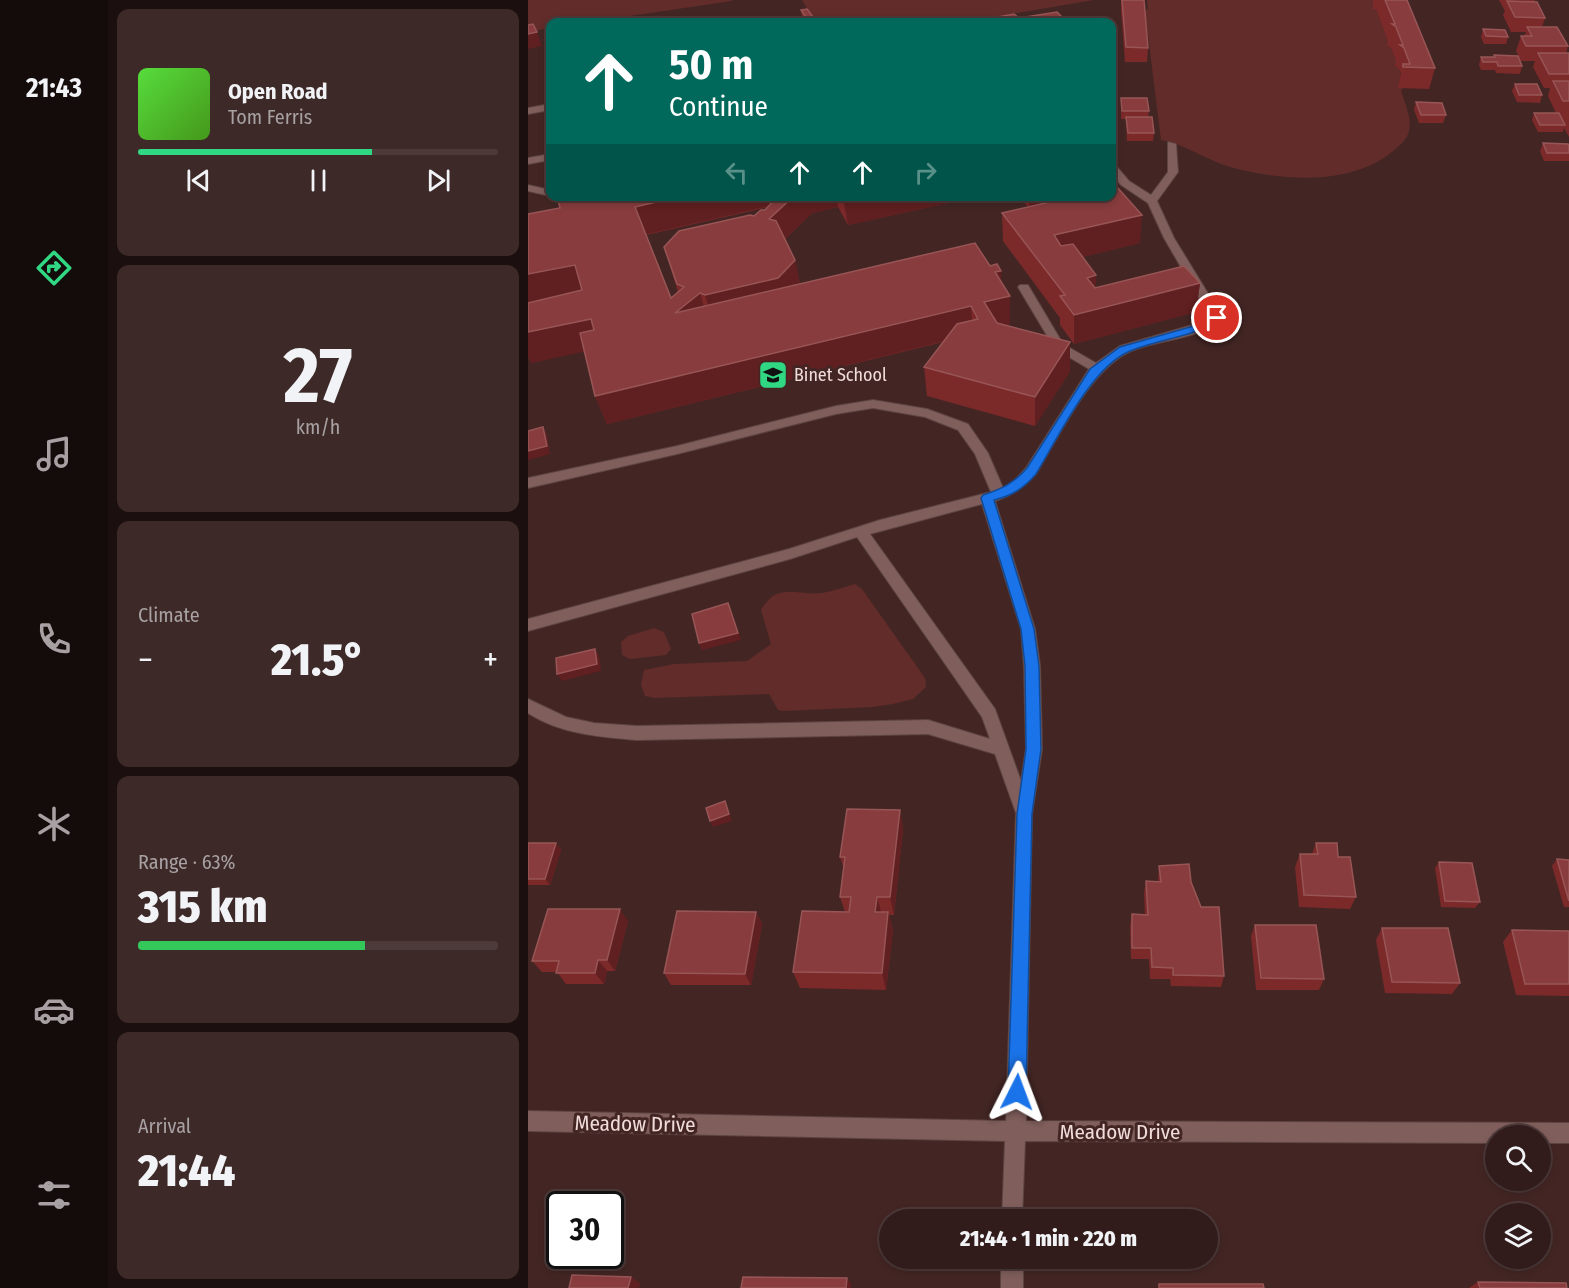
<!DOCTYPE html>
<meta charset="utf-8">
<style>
body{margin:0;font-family:"Fira Sans Condensed",sans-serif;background:#3d2928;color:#f1f3f6;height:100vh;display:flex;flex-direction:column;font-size:22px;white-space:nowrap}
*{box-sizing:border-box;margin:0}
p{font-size:20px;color:#a8a1a3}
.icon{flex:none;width:33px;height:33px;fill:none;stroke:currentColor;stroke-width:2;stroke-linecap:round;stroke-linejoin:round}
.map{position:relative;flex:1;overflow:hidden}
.sheet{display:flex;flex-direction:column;gap:9px;padding:9px;background:#1c0f0f;width:420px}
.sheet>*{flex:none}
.guide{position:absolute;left:18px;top:18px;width:570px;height:183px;border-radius:12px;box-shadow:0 3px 9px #0003,0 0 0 2px #4d3a3a;background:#00695c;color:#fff;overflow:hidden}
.fabs{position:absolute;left:957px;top:1125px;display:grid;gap:12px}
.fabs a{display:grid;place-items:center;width:66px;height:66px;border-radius:50%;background:#321c1b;box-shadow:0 3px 9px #0003,0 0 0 2px #4d3a3a;font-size:30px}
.speed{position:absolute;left:18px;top:1191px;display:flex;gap:12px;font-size:30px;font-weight:700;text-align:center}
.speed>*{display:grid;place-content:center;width:78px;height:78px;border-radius:50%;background:#321c1b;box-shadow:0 3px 9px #0003,0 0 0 2px #4d3a3a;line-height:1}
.speed .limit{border:3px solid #111;border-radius:9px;background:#fff;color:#111}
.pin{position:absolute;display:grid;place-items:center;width:51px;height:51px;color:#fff;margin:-26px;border:3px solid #fff;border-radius:50%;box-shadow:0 2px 6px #0007}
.me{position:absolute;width:66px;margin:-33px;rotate:3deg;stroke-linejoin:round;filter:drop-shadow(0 0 4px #0008)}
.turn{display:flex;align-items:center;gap:21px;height:126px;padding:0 24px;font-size:27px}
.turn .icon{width:78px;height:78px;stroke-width:2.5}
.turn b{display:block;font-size:42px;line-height:51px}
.lanes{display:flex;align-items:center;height:57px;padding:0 24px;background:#0003;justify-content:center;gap:30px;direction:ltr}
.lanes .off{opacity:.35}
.big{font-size:45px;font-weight:800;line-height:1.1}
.sheet .widget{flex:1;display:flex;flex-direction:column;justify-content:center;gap:9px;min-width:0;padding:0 21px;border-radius:12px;background:#3d2928}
.sheet .dial{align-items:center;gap:0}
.dial b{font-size:78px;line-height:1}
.song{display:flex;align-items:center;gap:18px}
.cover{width:72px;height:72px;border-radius:9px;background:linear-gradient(135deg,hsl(110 70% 55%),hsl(100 70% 35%))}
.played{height:6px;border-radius:3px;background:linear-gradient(90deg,#30d883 65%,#4d3a3a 65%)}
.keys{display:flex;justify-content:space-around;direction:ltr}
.heat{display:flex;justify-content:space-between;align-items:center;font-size:33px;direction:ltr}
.charge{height:9px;border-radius:4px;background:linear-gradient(90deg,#34c759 63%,#4d3a3a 0)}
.trip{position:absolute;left:351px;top:1209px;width:339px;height:60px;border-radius:30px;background:#321c1b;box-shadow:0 3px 9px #0003,0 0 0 2px #4d3a3a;font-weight:800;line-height:60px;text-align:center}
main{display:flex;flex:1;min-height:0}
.tabs{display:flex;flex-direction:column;width:108px;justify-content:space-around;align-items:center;background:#140b0b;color:#a8a1a3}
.tabs .icon{width:42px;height:42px}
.tabs .on{color:#30d883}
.tabs b{font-size:27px;color:#f1f3f6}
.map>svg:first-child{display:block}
</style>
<main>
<nav class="tabs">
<b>21:43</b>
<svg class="icon on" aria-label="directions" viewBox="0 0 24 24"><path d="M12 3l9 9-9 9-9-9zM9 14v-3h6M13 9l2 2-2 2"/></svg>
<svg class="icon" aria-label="music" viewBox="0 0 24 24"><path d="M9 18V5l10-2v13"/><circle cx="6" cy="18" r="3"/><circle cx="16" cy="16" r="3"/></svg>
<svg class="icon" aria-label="phone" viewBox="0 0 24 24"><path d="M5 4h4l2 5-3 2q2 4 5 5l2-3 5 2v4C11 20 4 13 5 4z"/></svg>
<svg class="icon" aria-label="climate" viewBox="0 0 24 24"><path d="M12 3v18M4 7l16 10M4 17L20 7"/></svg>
<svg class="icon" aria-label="car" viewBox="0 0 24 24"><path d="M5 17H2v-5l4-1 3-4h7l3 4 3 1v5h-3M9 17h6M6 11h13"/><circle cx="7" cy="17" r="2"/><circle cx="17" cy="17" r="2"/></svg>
<svg class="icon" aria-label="filters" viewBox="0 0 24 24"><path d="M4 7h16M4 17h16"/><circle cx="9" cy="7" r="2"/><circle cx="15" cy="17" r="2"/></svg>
</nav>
<section class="sheet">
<div class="widget">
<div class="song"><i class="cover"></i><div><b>Open Road</b><p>Tom Ferris</p></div></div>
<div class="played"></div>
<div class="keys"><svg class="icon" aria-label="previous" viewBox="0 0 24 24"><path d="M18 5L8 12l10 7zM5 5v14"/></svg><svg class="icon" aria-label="pause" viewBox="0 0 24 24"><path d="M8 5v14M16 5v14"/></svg><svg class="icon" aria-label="next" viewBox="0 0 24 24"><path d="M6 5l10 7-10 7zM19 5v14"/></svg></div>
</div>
<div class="widget dial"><b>27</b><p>km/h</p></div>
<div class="widget"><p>Climate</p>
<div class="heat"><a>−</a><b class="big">21.5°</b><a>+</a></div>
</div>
<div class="widget"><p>Range · 63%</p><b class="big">315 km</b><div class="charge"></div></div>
<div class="widget"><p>Arrival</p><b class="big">21:44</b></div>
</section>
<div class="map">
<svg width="1041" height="1288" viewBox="0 0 1041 1288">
<rect width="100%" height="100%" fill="#432624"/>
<g fill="#612c29">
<path d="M0,0H204V1L61,22H22V28L0,32Z"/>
<path d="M274,0H566L436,22H287Z"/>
<path d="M619,0H845V8L848,9L862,45H860L863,48L870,66H867L871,69L877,85L873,91C877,104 884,117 881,131C879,140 871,146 864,152C823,185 758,181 710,169C682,163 660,145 633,140L617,11L620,9Z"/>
<path d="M327,584L334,589L397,678L398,687L385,699L365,704L344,707L256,711L250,710L241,694L127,698L117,696L113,685L116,670L146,664L219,661L243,644L233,610C249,581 269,596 294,593C305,591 316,587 327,584Z"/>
<path d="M126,628L136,632L143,649L138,655L102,659L94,655L93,642L100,636Z"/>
</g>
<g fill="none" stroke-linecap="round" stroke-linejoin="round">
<g stroke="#5c4442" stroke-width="2">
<g id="minor">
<path d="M22,104V110L0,114V108Z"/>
<path d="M640,142L648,144L650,172L629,201L646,238L695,318C674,340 627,339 601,352C562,370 530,438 508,474C496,487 484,496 467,501L507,629L512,666L514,749L504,814L498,1121L1041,1123V1143H1012V1136H968V1143L497,1141L494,1220H474L477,1141L0,1131V1111L478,1121L488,813L467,754L400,734L109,740C72,737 32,734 0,713V699L38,717L66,723L109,726L400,720L462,739L454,717L329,537L262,559L0,631V619L261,549L352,520L463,492L447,454L430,430L397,417L345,408L308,414L149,454L0,488V478L149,446L308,406L345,400L399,409L440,424L460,453L475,488L487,480L498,468L561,369L527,349L490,287L492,285H500L535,344L568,363L592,346L668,324L682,317L636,238L620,203L593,185L584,174V165L588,166L601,181L623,195L640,172ZM454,504L493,629L496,666L498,749L493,781L467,709L342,534Z"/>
<path d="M22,154V160L0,164V158Z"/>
<path d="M0,185L22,190V196L0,191Z"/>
<rect x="473" y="1258" width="22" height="30"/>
</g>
</g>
<use href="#minor" fill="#7f5e5b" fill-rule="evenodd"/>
</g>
<g fill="#7c292a" fill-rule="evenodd">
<path d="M593,0H616L620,48L619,62H597L593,10Z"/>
<path d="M845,0H879L907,68L901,89L870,88L873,73L871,69L867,66L868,61L863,48L859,45L860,41L848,9H845Z"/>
<path d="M971,0H1007V2L1017,18L1014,27L1040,46L1038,53H1041V137L1036,128L1035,132H1010L1004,120L1006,113H1028L1020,96L1022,88H1016L1005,67L1007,61H993L988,51L993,36H996L998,32H983L975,15L977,11Z"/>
<path d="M273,10L288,21V22H278L274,17Z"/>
<path d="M955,29L980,37L978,44H956L953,37Z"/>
<path d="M966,55L994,66L992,74L968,73L967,70H953L951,65L953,57H966Z"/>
<path d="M987,84L1014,95L1012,103L989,102L984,91Z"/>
<path d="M593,98L621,111L620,117L626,133L625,141H599L598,119H593Z"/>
<path d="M888,102L918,115L915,123H891L886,110Z"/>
<path d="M1015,143L1041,146V161H1016L1012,151Z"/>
<path d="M29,196H452L320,225L310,207L284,213L257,239L267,260L272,284L462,266L473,271V282L482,296V324L479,325L542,371L507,426L399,396L396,367L415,342L79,424L67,396L56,351L3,363L0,356V214L32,208ZM240,207L237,210L226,216L136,247L150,292L143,298L118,235Z"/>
<path d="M491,196H584L612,243L554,257L568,275L567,287L672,283L668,312L546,344L532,325V318L475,241L474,213L500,207Z"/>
<path d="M372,810L375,829L366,915H361L365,930L358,990L272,988L265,972L317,912L312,897L316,869L312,857Z"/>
<path d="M28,843L33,850L22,885H0V844Z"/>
<path d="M788,843L810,857L828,897L822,909L771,907L767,867L772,854H784Z"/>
<path d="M1029,859L1041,860V907H1036L1024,866Z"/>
<path d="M911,862L952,902L947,908L913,907L907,868Z"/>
<path d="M631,866L663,882L696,976L693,987L643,986L642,979H622L621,959H603L602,926L604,914L617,915L616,893L618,881H630Z"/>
<path d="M228,912L234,924L223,985H143L136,973Z"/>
<path d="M100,921L87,971H79L76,984H38L29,972H14L4,961Z"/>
<path d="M727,925L796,979L791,990H728L723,936Z"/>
<path d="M854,928L932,983L924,994L857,993L848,940Z"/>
<path d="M984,930L1041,931V996L988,995L975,942Z"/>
<path d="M950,1282L1039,1288H941Z"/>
</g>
<g fill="#601f20">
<path d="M9,32L14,46L0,49V34Z"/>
<path d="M587,74L586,101L584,102V75Z"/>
<path d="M154,196H308L310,207L284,213L247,248L241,219L259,202L115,235L107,207Z"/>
<path d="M318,196H452L320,225L315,197Z"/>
<path d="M501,196H556L501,209Z"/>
<path d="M614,215L612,243L526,264V235Z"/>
<path d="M267,260L273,289L185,323L177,295Z"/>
<path d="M47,265L58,293L0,306V274Z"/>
<path d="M473,271L474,298L482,296V324L457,331L456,302L467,272Z"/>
<path d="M568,275L567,304L559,278Z"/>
<path d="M672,283L668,312L546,344V315Z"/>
<path d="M172,293L180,321L147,313Z"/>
<path d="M443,306L445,334L79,424L67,396Z"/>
<path d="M63,319L73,348L3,363L0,356V332Z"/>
<path d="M542,342V371L507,426V397Z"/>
<path d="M15,427L19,435L22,454L0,460V451Z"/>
<path d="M200,603L213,640L174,650L171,643Z"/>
<path d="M67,649L71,656L73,671L34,681L29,674Z"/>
<path d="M197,801L204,821L185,827L182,821Z"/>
<path d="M372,810L375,829L366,915L362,897Z"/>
<path d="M28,843L33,850L22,885L17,879Z"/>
<path d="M349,897L354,915L347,912Z"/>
<path d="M92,909L100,921L87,971L79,960Z"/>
<path d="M228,912L234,924L223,985L217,974Z"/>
<path d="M360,912L365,930L358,990L354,973Z"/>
<path d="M70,960L79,971L76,984L67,973Z"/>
<path d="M103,1277L112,1283L111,1288H100Z"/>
<path d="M319,1278L323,1284V1288H318Z"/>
</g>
<g fill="#883c3d" stroke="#985556" stroke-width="1.5">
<path d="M594,0H616L620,48L598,47Z"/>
<path d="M857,0H879L907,68L875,67V64H882L876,48L872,45H875L868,27L864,24H867Z"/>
<path d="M979,1L1009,2L1017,18L987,17Z"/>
<path d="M279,9L288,21L281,22L273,10Z"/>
<path d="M529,12L539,22H441L486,14L491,18Z"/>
<path d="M5,24L9,32L0,34V25Z"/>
<path d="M999,27H1029L1040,46H998L993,36H1004Z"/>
<path d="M955,29L977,30L980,37L958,36Z"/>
<path d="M1010,53H1041V74H1021Z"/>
<path d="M966,55L990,56L994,66H970L969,62H955L953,57H967Z"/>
<path d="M1025,81H1041V101H1035Z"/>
<path d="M987,84H1009L1014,95H991Z"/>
<path d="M593,98H619L621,111H594Z"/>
<path d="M888,102L914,103L918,115H893Z"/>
<path d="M1006,113H1031L1037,125H1012Z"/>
<path d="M598,117H624L626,133H600Z"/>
<path d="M1015,143L1040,144L1041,146V153H1019Z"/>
<path d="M589,187L614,215L526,235L533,246L545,244L568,275L559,278L567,288L656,266L672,283L546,315L532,296L537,295L474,213L548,196H584V189Z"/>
<path d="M29,196H154L107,207L143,298L156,287L149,284L136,247L151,231L222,215L226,216L233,210H237L250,196H266L241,219L248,221L267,260L250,278L177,295L172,293L147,313L447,243L462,266L469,264L473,271L467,272L482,296L456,302L469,323L542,342L507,397L396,367L429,324L450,319L443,306L67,396L52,333L66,330L63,319L0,332V303L54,290L47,265L0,274V214L32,208Z"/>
<path d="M15,427L19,446L0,451V431Z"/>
<path d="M200,603L210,633L171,643L164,614Z"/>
<path d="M67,649L69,664L29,674L28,658Z"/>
<path d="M197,801L201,814L182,821L178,808Z"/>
<path d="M319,809L372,810L362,897H349L347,912H360L354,973L265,972L274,911L321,912L323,897H312L317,857H312Z"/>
<path d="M0,843H28L17,879H0Z"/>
<path d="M788,843H809L810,857H822L828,897L776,895L772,854H790Z"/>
<path d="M1029,859L1041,860V901Z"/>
<path d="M911,862L944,863L952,902L917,901Z"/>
<path d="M661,864L663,882L673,907H691L696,976L645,975V968L624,967L623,948H604V914L620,915L618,881L633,882L631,866Z"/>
<path d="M20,909H92L79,960H70L67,973H28L31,961H4Z"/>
<path d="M149,911L228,912L217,974L136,973Z"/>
<path d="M727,925H788L796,979L733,978Z"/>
<path d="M854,928H920L932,983L864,982Z"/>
<path d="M984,930L1041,931V984H997Z"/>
<path d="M44,1275L103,1277L100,1288H41Z"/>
<path d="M215,1277L319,1278L318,1288H213Z"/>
<path d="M950,1282L1038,1283L1039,1288H952Z"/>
<path d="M631,1284H735L736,1288H631Z"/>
</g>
<path fill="#1a73e8" stroke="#114b97" stroke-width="1.5" d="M689,315L693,316V320C664,337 632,339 602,351C563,367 530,438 508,474C496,488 484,496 466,500L506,629L511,666L513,749L504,814L498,1092L495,1098L489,1101L483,1098L480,1092L489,814L498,749L497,666L493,629L453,498L455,495C474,489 486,483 499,468L562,369L592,347L669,325Z"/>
<defs>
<g id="school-square" transform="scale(1.5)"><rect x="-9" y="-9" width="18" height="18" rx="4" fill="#30d883" stroke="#432624"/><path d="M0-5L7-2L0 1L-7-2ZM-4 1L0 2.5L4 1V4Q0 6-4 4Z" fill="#111"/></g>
</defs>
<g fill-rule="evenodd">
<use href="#school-square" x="245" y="375"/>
</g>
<g text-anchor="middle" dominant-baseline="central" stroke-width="6" stroke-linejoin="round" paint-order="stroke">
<g font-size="18" fill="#f0dcda" stroke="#432624" text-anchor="start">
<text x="266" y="375">Binet School</text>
</g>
<g font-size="21" fill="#f0dcda" stroke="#432624">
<text transform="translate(107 1124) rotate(1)">Meadow Drive</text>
<text x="592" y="1132">Meadow Drive</text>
</g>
</g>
</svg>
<div class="fabs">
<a><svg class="icon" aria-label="search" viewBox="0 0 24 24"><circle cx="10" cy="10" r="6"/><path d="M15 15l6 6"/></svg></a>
<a><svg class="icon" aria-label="layers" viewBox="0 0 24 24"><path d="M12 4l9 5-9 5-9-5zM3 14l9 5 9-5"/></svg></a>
</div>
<div class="speed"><div class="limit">30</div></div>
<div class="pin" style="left:689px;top:318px;background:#d93025"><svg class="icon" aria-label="arrive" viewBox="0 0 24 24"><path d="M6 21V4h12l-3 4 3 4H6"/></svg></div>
<svg class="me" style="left:489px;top:1092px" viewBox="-20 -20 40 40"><path d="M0-17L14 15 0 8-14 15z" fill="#1a73e8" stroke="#fff" stroke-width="4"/></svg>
<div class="trip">21:44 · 1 min · 220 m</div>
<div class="guide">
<div class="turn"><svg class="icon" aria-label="ahead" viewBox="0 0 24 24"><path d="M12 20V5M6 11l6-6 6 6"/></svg><div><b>50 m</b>Continue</div></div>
<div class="lanes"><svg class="icon off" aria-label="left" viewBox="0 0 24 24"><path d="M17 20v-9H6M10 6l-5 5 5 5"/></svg><svg class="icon" aria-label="ahead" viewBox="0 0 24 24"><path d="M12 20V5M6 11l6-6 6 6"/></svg><svg class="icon" aria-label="ahead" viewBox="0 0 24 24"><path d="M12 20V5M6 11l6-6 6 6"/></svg><svg class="icon off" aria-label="right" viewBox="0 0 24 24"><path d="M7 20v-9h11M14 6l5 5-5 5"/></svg></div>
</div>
</div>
</main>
